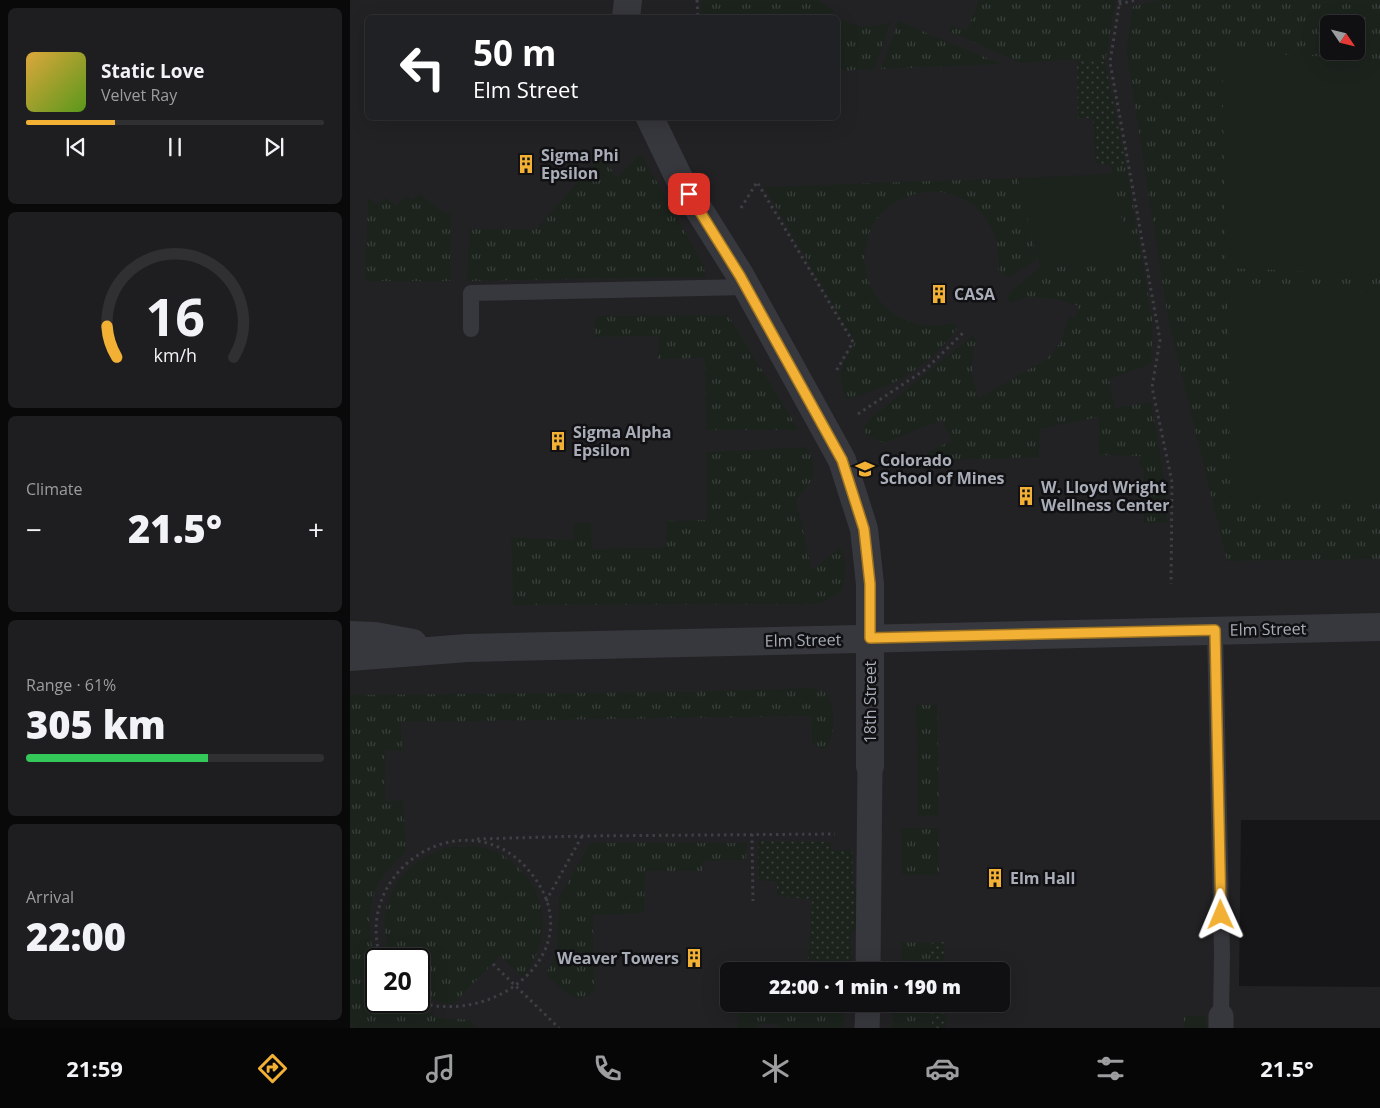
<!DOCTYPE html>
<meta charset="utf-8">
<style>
body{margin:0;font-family:"Open Sans",sans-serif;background:#1e1e20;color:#f1f3f6;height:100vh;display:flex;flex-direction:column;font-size:19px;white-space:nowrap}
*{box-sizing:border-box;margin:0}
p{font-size:16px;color:#9c9d9f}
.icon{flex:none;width:28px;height:28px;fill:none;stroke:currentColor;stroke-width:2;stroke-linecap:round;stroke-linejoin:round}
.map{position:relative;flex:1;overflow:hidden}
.sheet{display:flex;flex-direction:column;gap:8px;padding:8px;background:#09090a;width:350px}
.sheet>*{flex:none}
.top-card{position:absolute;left:15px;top:15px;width:475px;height:105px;border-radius:8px;box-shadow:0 5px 20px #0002,0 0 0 1px #303032;background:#202124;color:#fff;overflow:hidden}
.needle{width:32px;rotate:125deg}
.buttons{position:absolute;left:970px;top:15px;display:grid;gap:10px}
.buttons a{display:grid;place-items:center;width:45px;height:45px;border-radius:8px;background:#101012;box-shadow:0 5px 20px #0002,0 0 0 1px #303032;font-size:25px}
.speed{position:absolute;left:15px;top:948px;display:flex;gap:10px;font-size:25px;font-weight:700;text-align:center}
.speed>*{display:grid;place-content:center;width:65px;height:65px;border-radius:50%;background:#101012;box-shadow:0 5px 20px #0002,0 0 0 1px #303032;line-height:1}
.speed .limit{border:2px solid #111;border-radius:8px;background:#fff;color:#111}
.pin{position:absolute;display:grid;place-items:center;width:42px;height:42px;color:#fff;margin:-21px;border-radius:10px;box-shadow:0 2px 8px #0006}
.me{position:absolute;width:55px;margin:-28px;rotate:359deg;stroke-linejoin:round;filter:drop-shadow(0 0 4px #0008)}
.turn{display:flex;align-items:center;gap:18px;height:105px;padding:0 25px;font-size:22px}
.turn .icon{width:65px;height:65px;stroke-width:2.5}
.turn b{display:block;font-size:35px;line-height:42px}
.big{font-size:38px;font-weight:800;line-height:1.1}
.sheet .card{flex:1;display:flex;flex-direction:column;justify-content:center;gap:8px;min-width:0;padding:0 18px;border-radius:8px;background:#1e1e20}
.sheet .dial{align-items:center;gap:0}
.dial svg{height:130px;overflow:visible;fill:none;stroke:#303032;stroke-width:7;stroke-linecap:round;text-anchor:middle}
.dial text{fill:#f1f3f6;stroke:none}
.song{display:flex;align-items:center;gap:15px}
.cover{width:60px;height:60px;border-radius:8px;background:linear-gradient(135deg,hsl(40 70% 55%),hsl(90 70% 35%))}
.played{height:5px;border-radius:2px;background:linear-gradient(90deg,#f2b134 30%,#303032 30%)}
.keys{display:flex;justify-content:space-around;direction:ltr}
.heat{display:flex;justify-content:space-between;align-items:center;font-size:28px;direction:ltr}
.charge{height:8px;border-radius:4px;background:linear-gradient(90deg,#34c759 61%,#303032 0)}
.trip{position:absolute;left:370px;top:962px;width:290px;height:50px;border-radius:8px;background:#101012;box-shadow:0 5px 20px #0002,0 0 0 1px #303032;font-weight:800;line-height:50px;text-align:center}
.tab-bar{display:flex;height:80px;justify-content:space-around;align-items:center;background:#060607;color:#9c9d9f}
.tab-bar .icon{width:35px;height:35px}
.tab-bar .on{color:#f2b134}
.tab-bar b{font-size:22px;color:#f1f3f6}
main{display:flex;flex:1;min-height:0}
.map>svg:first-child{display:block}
</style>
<main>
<section class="sheet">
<div class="card">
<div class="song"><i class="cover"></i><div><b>Static Love</b><p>Velvet Ray</p></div></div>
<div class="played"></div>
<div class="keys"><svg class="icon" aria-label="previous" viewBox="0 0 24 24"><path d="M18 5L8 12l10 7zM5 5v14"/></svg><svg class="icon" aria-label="pause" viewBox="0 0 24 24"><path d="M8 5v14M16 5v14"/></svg><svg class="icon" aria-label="next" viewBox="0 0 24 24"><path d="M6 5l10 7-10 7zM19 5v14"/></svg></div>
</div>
<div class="card dial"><svg viewBox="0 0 100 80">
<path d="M14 69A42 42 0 1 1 86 69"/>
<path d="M14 69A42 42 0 0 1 8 50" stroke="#f2b134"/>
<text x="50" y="56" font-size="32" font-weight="700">16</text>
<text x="50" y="72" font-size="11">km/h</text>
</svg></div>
<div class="card"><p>Climate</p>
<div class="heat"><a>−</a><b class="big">21.5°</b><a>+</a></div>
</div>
<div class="card"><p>Range · 61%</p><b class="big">305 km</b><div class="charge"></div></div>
<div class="card"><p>Arrival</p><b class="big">22:00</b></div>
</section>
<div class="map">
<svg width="1030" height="1028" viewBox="0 0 1030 1028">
<defs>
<pattern id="grass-tufts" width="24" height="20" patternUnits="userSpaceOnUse" patternTransform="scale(1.25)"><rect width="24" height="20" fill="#1c231d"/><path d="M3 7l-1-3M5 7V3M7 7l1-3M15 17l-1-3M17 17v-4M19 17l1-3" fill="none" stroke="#3a403c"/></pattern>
<pattern id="garden-dots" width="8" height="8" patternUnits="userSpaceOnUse" patternTransform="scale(1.25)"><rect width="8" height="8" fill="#1c231d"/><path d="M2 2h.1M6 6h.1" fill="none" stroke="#3a403c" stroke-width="1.8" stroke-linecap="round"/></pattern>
</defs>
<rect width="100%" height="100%" fill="#161618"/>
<path fill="#222225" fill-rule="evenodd" d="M0,0H1030V820H891L889,986L1030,987V1028H0ZM18,18H488V118H18ZM979,24H1006V51H979ZM26,959H69V1001H26ZM379,971H651V1004H379Z"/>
<g fill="url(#grass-tufts)" fill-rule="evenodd">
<path d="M352,0H467C480,5 479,8 488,16C505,29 523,29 541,21L525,69L488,71V18L351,17Z"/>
<path d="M629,0H766L755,62L717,60L671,63L598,31L601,25L617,31Z"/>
<path d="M811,0H1030V559L877,561L818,319L776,50L783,6ZM979,24H1006V51H979Z"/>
<path d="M548,21L651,64L531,69Z"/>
<path d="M254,152L265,178L291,154L353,264L356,277L117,281L119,229L185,230Z"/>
<path d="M776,164L803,323L801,364L759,379L765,408L801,402L814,477L817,522L794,524L793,467H789L790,456L749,455V417L690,429L689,457L560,461L601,441L592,420L534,443L517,436L513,429L520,419L622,336L627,339C620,359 620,378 629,398L697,359L711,342L719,317L725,318L729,306C706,299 685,292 661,303L657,298L661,291L690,267L781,264L761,167Z"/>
<path d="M668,178L687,260L658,278L648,269C650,243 642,219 620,203C605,193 583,188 565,194C478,220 512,344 603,323L608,327C580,366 544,388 497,399C485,372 492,367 505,342L414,187Z"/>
<path d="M69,193L96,215L101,209L100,281H15L18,197L28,205L36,197L46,206L56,195L62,200Z"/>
<path d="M378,315L449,430H356L355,358L308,359V336L245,337L244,320L249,316Z"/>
<path d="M457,447C470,472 464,480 446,500L462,571L489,547C499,558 495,577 492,590L477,600L463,604L163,605L161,537L224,540V523H241L242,549L316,547V521L357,520L356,452Z"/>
<path d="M459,688L476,692C486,704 485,734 477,748L472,749L462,743L461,716L51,722L52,751L35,750V801L53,800L56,851C18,887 15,909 24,959L26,964V1001H56L89,1018L120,1020L127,1028H0V695L327,692Z"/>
<path d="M566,705H587L589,815L568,816Z"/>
<path d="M551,828H589V875H552Z"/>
<path d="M240,843H397L396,860L353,861L352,871H295L294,913L243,915L244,989C232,1013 207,985 196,975L207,951L209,897Z"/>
<path d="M109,846C119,846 129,846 139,849C149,851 158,859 165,865C202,896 200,942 173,978L150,956L103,1004L89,1002L69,990V959H42C18,906 53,853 109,846Z"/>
<path d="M551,942L581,943V971H551Z"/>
<path d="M388,1004H483L494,1015V1028H432L428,1024H409L405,1028H388Z"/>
<path d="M551,1004H582V1028H543V1005Z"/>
<path d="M856,1015L857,1028H834V1016Z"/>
</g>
<g fill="url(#garden-dots)">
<path d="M727,61L755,62L776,164L761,167L747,163L745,160L743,118H728Z"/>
<path d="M408,841L481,842V850H502L503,887L512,888V931H501L502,971H471L458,960L462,900L427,895V882L408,880Z"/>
<path d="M594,942L595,971H581V943Z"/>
<path d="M582,1004H595L596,1028H582Z"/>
</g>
<g fill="#1c231d">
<path d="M872,52L1030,59V274L876,268Z"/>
<path d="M762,174L781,264L690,267L668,178Z"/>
<path d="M878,287L1030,292V503L880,497Z"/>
</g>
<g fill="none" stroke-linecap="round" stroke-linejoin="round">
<g stroke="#3d3f44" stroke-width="3" stroke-dasharray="2.5 4" stroke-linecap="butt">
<path d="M347,0L348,18"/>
<path d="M770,0L760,62L810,340L802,387L822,482L821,584"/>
<path d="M769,4L786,0"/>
<path d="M391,208L407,182L503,342L485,373"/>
<path d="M508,414L576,369L615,331"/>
<path d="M402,834L403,901"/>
<path d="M127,839L232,836L485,834"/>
<path d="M196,901L232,836"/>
<path d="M31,959C0,867 123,793 184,877C240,953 143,1028 65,1001"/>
<path d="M143,964L209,1028"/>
</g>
<g stroke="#37383d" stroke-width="16">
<path d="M121,329V293L396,287"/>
<path d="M865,630L872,954L871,1016"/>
</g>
<g stroke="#37383d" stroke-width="25">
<path d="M518,971L520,766"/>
<path d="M871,1016V1028"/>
<path d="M517,1028L518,1004"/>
</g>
<g stroke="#37383d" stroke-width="28">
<path d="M276,18L278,0"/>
<path d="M300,118L329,178L390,275L492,460L514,529L520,584V766"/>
<path d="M0,635L25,636L63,643"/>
<path d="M0,657L117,648L1030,627"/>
</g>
</g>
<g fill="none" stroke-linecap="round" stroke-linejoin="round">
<g stroke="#9d7322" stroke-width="12">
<path id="route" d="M339,194L390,276L492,460L514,529L520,584V638L865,630L871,915"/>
</g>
<use href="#route" stroke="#f2b134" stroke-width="9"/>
</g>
<defs>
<g id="building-bare" transform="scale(1.5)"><path d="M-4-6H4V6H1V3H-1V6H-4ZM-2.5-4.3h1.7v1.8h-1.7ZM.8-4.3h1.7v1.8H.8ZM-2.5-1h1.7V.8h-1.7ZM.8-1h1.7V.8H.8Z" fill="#f2b134" stroke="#111113" stroke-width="2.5" paint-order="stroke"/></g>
<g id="university-bare" transform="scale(1.5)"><path d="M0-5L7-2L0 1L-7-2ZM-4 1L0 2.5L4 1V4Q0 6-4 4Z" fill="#f2b134" stroke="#111113" stroke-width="2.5" paint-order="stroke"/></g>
</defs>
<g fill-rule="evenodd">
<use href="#building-bare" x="176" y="164"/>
<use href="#building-bare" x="589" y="294"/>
<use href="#building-bare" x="208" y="441"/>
<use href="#university-bare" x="515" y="469"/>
<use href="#building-bare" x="676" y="496"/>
<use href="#building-bare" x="645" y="878"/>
<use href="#building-bare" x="344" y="958"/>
</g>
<g text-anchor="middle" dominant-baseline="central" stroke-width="5" stroke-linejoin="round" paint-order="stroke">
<g font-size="16" font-weight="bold" fill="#a8adb8" stroke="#111113" text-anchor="start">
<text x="191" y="155">Sigma Phi<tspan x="191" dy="18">Epsilon</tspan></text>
<text x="604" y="294">CASA</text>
<text x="223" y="432">Sigma Alpha<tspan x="223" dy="18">Epsilon</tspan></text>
<text x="530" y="460">Colorado<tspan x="530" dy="18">School of Mines</tspan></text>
<text x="691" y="487">W. Lloyd Wright<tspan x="691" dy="18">Wellness Center</tspan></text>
<text x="660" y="878">Elm Hall</text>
<text x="329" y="958" text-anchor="end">Weaver Towers</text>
</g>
<g font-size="16" fill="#a8adb8" stroke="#111113">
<text transform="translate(918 629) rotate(-1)">Elm Street</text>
<text transform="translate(453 640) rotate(-1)">Elm Street</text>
<text transform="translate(520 702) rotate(-90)">18th Street</text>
</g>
</g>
</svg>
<div class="buttons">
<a><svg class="needle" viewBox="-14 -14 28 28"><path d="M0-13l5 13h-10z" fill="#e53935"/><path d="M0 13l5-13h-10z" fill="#9c9d9f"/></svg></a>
</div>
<div class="speed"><div class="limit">20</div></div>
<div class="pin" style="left:339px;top:194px;background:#d93025"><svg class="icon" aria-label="arrive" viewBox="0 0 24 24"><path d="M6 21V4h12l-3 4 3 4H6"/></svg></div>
<svg class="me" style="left:871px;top:915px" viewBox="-20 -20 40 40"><path d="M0-17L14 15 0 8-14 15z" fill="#f2b134" stroke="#fff" stroke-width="4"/></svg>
<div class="trip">22:00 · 1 min · 190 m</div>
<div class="top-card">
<div class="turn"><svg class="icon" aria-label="left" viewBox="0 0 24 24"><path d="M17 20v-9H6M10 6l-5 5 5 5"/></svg><div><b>50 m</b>Elm Street</div></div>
</div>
</div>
</main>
<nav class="tab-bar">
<b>21:59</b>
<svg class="icon on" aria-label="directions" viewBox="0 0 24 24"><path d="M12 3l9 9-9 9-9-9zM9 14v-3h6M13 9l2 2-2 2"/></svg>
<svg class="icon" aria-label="music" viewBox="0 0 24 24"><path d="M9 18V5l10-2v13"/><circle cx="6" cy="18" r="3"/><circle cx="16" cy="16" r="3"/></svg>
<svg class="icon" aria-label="phone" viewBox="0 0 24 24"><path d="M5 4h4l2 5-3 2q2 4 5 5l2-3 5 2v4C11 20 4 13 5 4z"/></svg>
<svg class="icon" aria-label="climate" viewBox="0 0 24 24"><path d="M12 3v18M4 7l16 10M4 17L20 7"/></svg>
<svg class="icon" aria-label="car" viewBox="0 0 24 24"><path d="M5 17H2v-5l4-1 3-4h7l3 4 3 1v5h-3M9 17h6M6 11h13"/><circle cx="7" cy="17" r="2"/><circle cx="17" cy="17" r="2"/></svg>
<svg class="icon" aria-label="filters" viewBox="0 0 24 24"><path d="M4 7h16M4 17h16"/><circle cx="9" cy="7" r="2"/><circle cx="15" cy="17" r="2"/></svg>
<b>21.5°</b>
</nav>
